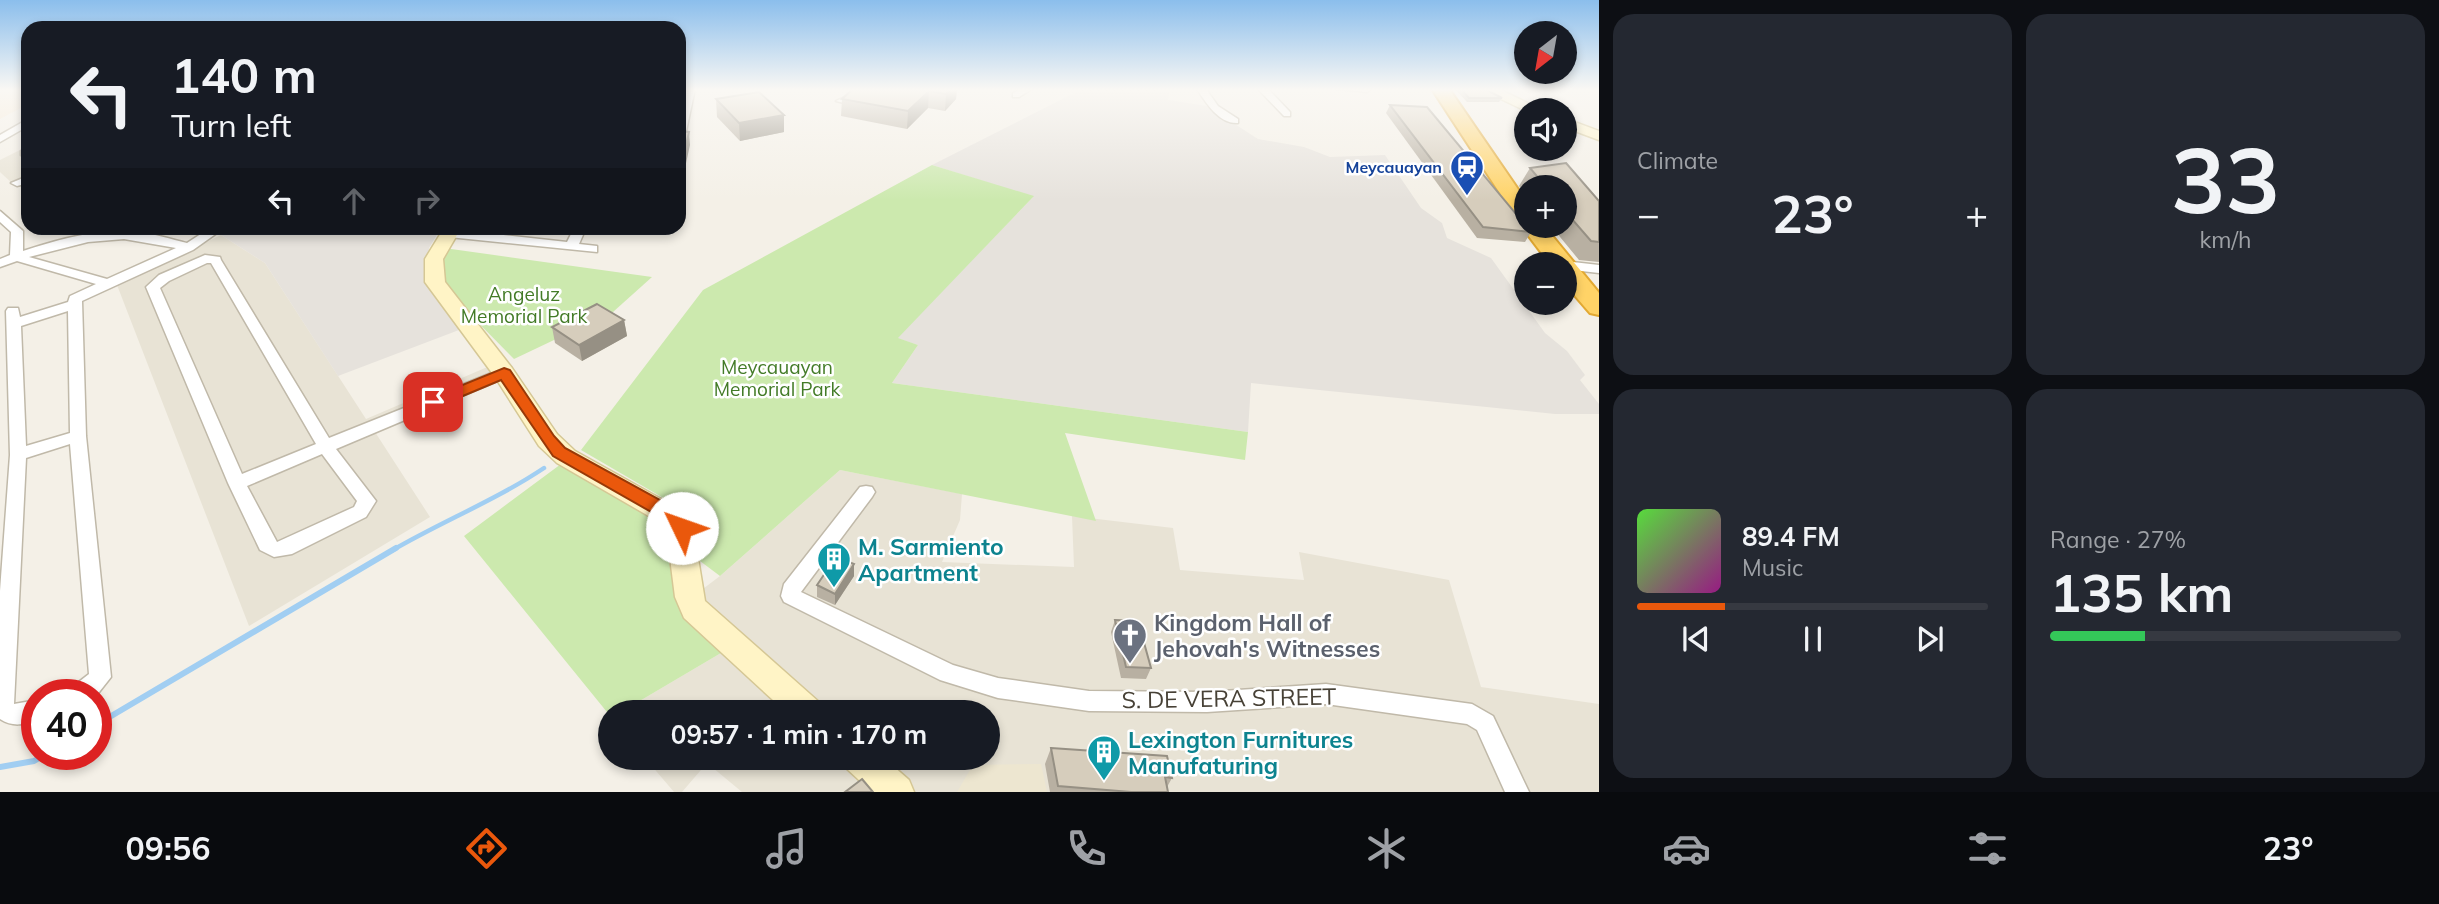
<!DOCTYPE html>
<meta charset="utf-8">
<style>
body{margin:0;font-family:Mulish,sans-serif;background:#242831;color:#f1f3f6;height:100vh;display:flex;flex-direction:column;font-size:26px;white-space:nowrap}
*{box-sizing:border-box;margin:0}
p{font-size:23px;color:#9ea1a6}
.icon{flex:none;width:38px;height:38px;fill:none;stroke:currentColor;stroke-width:2;stroke-linecap:round;stroke-linejoin:round}
.map{position:relative;flex:1;overflow:hidden}
.drawer{display:flex;flex-direction:column;gap:14px;padding:14px;background:#0d0f14;width:840px}
.drawer>*{flex:none}
.banner{position:absolute;left:21px;top:21px;width:665px;height:214px;border-radius:21px;box-shadow:0 4px 10px #0003;background:#171b24;color:#f1f3f6;overflow:hidden}
.needle{width:46px;rotate:211deg}
.fabs{position:absolute;left:1514px;top:21px;display:grid;gap:14px}
.fabs a{display:grid;place-items:center;width:63px;height:63px;border-radius:50%;background:#171b24;box-shadow:0 4px 10px #0003;font-size:35px}
.speed{position:absolute;left:21px;top:679px;display:flex;gap:14px;font-size:35px;font-weight:700;text-align:center}
.speed>*{display:grid;place-content:center;width:91px;height:91px;border-radius:50%;background:#171b24;box-shadow:0 4px 10px #0003;line-height:1}
.speed .limit{border:10px solid #d22;background:#fff;color:#111}
.pin{position:absolute;display:grid;place-items:center;width:60px;height:60px;color:#fff;margin:-30px;border-radius:14px;box-shadow:0 4px 10px #0006}
.me{position:absolute;width:77px;margin:-38px;rotate:312deg;stroke-linejoin:round;filter:drop-shadow(0 0 5px #0008)}
.turn{display:flex;align-items:center;gap:24px;height:147px;padding:0 35px;font-size:32px}
.turn .icon{width:91px;height:91px;stroke-width:2.5}
.turn b{display:block;font-size:49px;line-height:60px}
.lanes{display:flex;align-items:center;height:66px;padding:0 35px;background:#0003;justify-content:center;gap:35px;direction:ltr}
.lanes .off{opacity:.35}
.big{font-size:52px;font-weight:700;line-height:1.1}
.drawer .tile{flex:1;display:flex;flex-direction:column;justify-content:center;gap:10px;min-width:0;padding:0 24px;border-radius:21px;background:#242831}
.drawer .dial{align-items:center;gap:0}
.dial b{font-size:91px;line-height:1}
.song{display:flex;align-items:center;gap:21px}
.cover{width:84px;height:84px;border-radius:10px;background:linear-gradient(135deg,hsl(110 70% 55%),hsl(310 70% 35%))}
.played{height:7px;border-radius:4px;background:linear-gradient(90deg,#ea580c 25%,#363941 25%)}
.keys{display:flex;justify-content:space-around;direction:ltr}
.heat{display:flex;justify-content:space-between;align-items:center;font-size:38px;direction:ltr}
.charge{height:10px;border-radius:5px;background:linear-gradient(90deg,#34c759 27%,#363941 0)}
.drawer .tiles{flex:1;display:grid;gap:14px;grid-template-columns:repeat(2,1fr)}
.trip{position:absolute;left:598px;top:700px;width:402px;height:70px;border-radius:35px;background:#171b24;box-shadow:0 4px 10px #0003;font-weight:700;line-height:70px;text-align:center}
.tabs{display:flex;height:112px;justify-content:space-around;align-items:center;background:#090b0e;color:#9ea1a6}
.tabs .icon{width:49px;height:49px}
.tabs .current{color:#ea580c}
.tabs b{font-size:32px;color:#f1f3f6}
main{display:flex;flex:1;min-height:0}
.map>svg:first-child{display:block}
</style>
<main>
<div class="map">
<svg width="1599" height="792" viewBox="0 0 1599 792">
<rect width="100%" height="100%" fill="#f4f0e7"/>
<g fill="#e8e3d5">
<path d="M28,146V191L12,183L0,172V160Z"/>
<path d="M221,235L265,263L366,419L492,365L502,380L375,432L430,517L249,626L117,285Z"/>
<path d="M840,470L962,494L960,520L942,562L1074,567L1072,516L1173,528L1180,570L1304,580L1299,552L1449,580L1481,687L1599,704V792H742L707,763L682,792H674L645,758H989V712H621L721,653L679,607L720,576Z"/>
</g>
<path fill="#f6e8d1" d="M0,89H28V104L0,119Z"/>
<g fill="#e6e2dc">
<path d="M1082,89H1149L1169,92L1168,100L1207,106L1258,139L1304,147L1330,157L1385,155L1421,208L1442,223L1447,238L1491,258L1545,333L1567,351L1585,375L1580,380L1599,404V414H1555L1251,383L1248,432L892,383L918,345L897,338L1033,197L932,165Z"/>
<path d="M235,228H441L429,248L425,281L459,330L338,376L265,263L221,235Z"/>
</g>
<path fill="#ede6d0" d="M1041,764L1047,792H957L973,765Z"/>
<g fill="#cce9ae">
<path d="M932,165L1034,196L898,338L918,345L892,383L1248,432L1245,460L1065,433L1096,521L840,470L720,576L700,561L691,549L696,517L581,450L703,290Z"/>
<path d="M444,248L652,277L613,312L514,359L447,291L438,267Z"/>
<path d="M561,464L673,528L679,607L721,653L621,712H611V717L464,536Z"/>
</g>
<g fill="none" stroke-linecap="round" stroke-linejoin="round">
<path stroke="#a1cef2" stroke-width="4.5" d="M393,550C443,521 496,500 544,468"/>
<g stroke="#a1cef2" stroke-width="6">
<path d="M96,725L396,548"/>
<path d="M0,767L34,761L46,754"/>
</g>
<g stroke="#c0b9a9" stroke-width="3">
<g id="street">
<path d="M685,89H695L685,136L680,139L679,118Z"/>
<path d="M862,89H875L844,103L836,101Z"/>
<path d="M1020,89H1032L1019,97H1013V93Z"/>
<path d="M1197,89H1206L1218,106L1238,119V123C1219,124 1206,103 1197,89Z"/>
<path d="M1258,89H1268L1290,112V116H1284Z"/>
<path d="M1337,89H1371L1367,92Z"/>
<path d="M28,119V126L0,142V135Z"/>
<path d="M21,151H28V157L21,155Z"/>
<path d="M28,176V183L17,186L11,183Z"/>
<path d="M0,211L23,231V251C59,239 99,228 138,232C154,234 171,239 187,243L210,228H224L193,250L82,301L86,436L111,677L96,696L68,695L71,688L89,674L70,444L26,458L14,704L37,700V720C24,725 12,727 0,719V591L10,455L6,311L8,308H18L20,317L68,302L70,296L96,284L17,261L0,267V259L10,255L11,232L0,222ZM124,239L176,248L107,279L29,257L88,242ZM68,311L70,433L26,446L21,326Z"/>
<path d="M574,228H586L579,244L597,246V252L449,237L443,233L449,229L567,242Z"/>
<path d="M205,255L220,257L221,260L329,438L499,370H509L512,373L509,376L336,449L376,501L366,517L292,554L274,557L260,550L228,483L146,287L159,275ZM207,263H211L316,444L242,474L160,288L169,281ZM322,454L357,501L354,507L277,542L247,486Z"/>
<path d="M1564,261L1599,265V273L1564,269V264H1558Z"/>
<path d="M866,486L872,487L875,492L872,497L801,592L953,665L998,678L1089,691L1207,692L1326,684L1472,704L1493,716L1529,792H1505L1477,730L1467,724L1326,704L1207,712L1089,711L998,698L940,680L784,602L781,596L784,584L860,487Z"/>
</g>
</g>
<g stroke="#d5c795" stroke-width="3">
<g id="secondary">
<path d="M1480,89H1499L1542,110L1526,111Z"/>
<path d="M1564,118L1599,131V140L1564,127Z"/>
<path d="M444,228H461L443,259L445,282L512,368L557,434L575,451L688,514L692,521L705,601L819,702L824,712H786L684,618L675,597L666,526L557,463L539,446L495,377L425,282V259Z"/>
<path d="M842,758H884L909,780L914,792H872L847,769Z"/>
</g>
</g>
<g stroke="#e2a933" stroke-width="4">
<path id="highway" d="M1432,89H1449L1526,201V226H1544L1599,293V315L1590,313L1564,283V264H1550L1525,231L1522,226L1525,222L1518,221Z"/>
</g>
<use href="#street" fill="#fff" fill-rule="evenodd"/>
<use href="#secondary" fill="#fff4c6" fill-rule="evenodd"/>
<use href="#highway" fill="#ffd367" fill-rule="evenodd"/>
</g>
<g fill="#b8b0a2">
<path d="M853,89H957L956,99L945,111L928,108L907,129L841,116L842,99Z"/>
<path d="M1455,89H1485L1502,98L1499,102H1467Z"/>
<path d="M716,99L784,115V132L740,141L717,117Z"/>
<path d="M1390,105L1531,232L1525,242L1477,238L1386,113Z"/>
<path d="M1530,168L1599,201V262L1579,260L1551,226H1564V187H1526V194L1519,186Z"/>
<path d="M624,320L627,336L582,361L555,343L552,327Z"/>
<path d="M854,564V576L835,605L817,597V585Z"/>
<path d="M1115,620L1151,668L1146,679L1121,678L1111,632Z"/>
<path d="M1051,748L1172,778L1167,787L1168,792H1050L1045,764Z"/>
</g>
<g fill="#969084">
<path d="M951,89H957L956,99L945,111L946,94Z"/>
<path d="M929,91L928,108L907,129L908,111Z"/>
<path d="M784,115V132L740,141L739,123Z"/>
<path d="M689,132L690,145L679,195V176Z"/>
<path d="M624,320L627,336L582,361L579,345Z"/>
<path d="M854,564V576L835,605V594Z"/>
</g>
<g fill="#d6cdbc" stroke="#969084" stroke-width="2">
<path d="M853,89H951L946,94L929,91L908,111L842,99Z"/>
<path d="M1461,89H1485L1502,98H1469Z"/>
<path d="M759,92L784,115L739,123L716,99Z"/>
<path d="M1390,105L1427,107L1531,232L1483,227Z"/>
<path d="M679,131L689,132L679,176Z"/>
<path d="M1566,163L1599,201V242L1591,241L1564,210V187H1546L1530,168Z"/>
<path d="M597,304L624,320L579,345L552,327Z"/>
<path d="M836,557L854,564L835,594L817,585Z"/>
<path d="M1115,620L1138,621L1151,668L1126,667Z"/>
<path d="M1051,748L1167,756L1172,778L1165,777L1168,792H1131L1058,786Z"/>
<path d="M862,779L873,792H845Z"/>
</g>
<linearGradient id="sky" x2="0" y2="1"><stop stop-color="#8bbeec"/><stop offset="0.45" stop-color="#faf8f4"/><stop offset="1" stop-color="#faf8f4" stop-opacity="0"/></linearGradient>
<rect width="1599" height="200" fill="url(#sky)"/>
<path fill="#ea580c" stroke="#983908" stroke-width="2" d="M504,368L510,370L554,436L565,448L680,511L692,528L689,534H676L667,521L553,456L501,380L439,406L433,408L425,402L428,399Z"/>
<defs>
<g id="station-pin" transform="scale(1.75)"><path d="M0 17L-7.5 6A9.5 9.5 0 1 1 7.5 6Z" fill="#1a4fb4" stroke="#fff"/><path d="M-3-6H3Q5-6 5-4V2Q5 4 3 4L4.5 6H3L1.5 4h-3L-3 6H-4.5L-3 4Q-5 4-5 2V-4Q-5-6-3-6ZM-3.5-4v3h7v-3ZM-3.5 1v1.5H-2V1ZM2 1v1.5H3.5V1Z" fill="#fff"/></g>
<g id="building-pin" transform="scale(1.75)"><path d="M0 17L-7.5 6A9.5 9.5 0 1 1 7.5 6Z" fill="#0f9aa8" stroke="#fff"/><path d="M-4-6H4V6H1V3H-1V6H-4ZM-2.5-4.3h1.7v1.8h-1.7ZM.8-4.3h1.7v1.8H.8ZM-2.5-1h1.7V.8h-1.7ZM.8-1h1.7V.8H.8Z" fill="#fff"/></g>
<g id="church-pin" transform="scale(1.75)"><path d="M0 17L-7.5 6A9.5 9.5 0 1 1 7.5 6Z" fill="#6b7280" stroke="#fff"/><path d="M-1.2-6h2.4v3.5h3.3v2.4h-3.3V6h-2.4V-.1h-3.3v-2.4h3.3Z" fill="#fff"/></g>
</defs>
<g fill-rule="evenodd">
<use href="#station-pin" x="1467" y="167"/>
<use href="#building-pin" x="834" y="559"/>
<use href="#church-pin" x="1130" y="635"/>
<use href="#building-pin" x="1104" y="752"/>
</g>
<g text-anchor="middle" dominant-baseline="central" stroke-width="5" stroke-linejoin="round" paint-order="stroke">
<g font-size="16" font-weight="bold" fill="#164399" stroke="#fff" text-anchor="end">
<text x="1442" y="167">Meycauayan</text>
</g>
<g font-size="19" fill="#437b27" stroke="#fff">
<text x="524" y="294">Angeluz<tspan x="524" dy="22">Memorial Park</tspan></text>
<text x="777" y="367">Meycauayan<tspan x="777" dy="22">Memorial Park</tspan></text>
</g>
<g font-size="23" font-weight="bold" fill="#0d838f" stroke="#fff" text-anchor="start">
<text x="858" y="546">M. Sarmiento<tspan x="858" dy="26">Apartment</tspan></text>
<text x="1128" y="739">Lexington Furnitures<tspan x="1128" dy="26">Manufaturing</tspan></text>
</g>
<g font-size="23" font-weight="bold" fill="#5b616d" stroke="#fff" text-anchor="start">
<text x="1154" y="622">Kingdom Hall of<tspan x="1154" dy="26">Jehovah's Witnesses</tspan></text>
</g>
<g font-size="23" fill="#474136" stroke="#fff">
<text transform="translate(1229 698) rotate(-1)">S. DE VERA STREET</text>
</g>
</g>
</svg>
<div class="fabs">
<a><svg class="needle" viewBox="-14 -14 28 28"><path d="M0-13l5 13h-10z" fill="#e53935"/><path d="M0 13l5-13h-10z" fill="#9ea1a6"/></svg></a>
<a><svg class="icon" aria-label="sound" viewBox="0 0 24 24"><path d="M4 9h4l5-4v14l-5-4H4zM17 9q2 3 0 6"/></svg></a>
<a>+</a>
<a>−</a>
</div>
<div class="speed"><div class="limit">40</div></div>
<div class="pin" style="left:433px;top:402px;background:#d93025"><svg class="icon" aria-label="arrive" viewBox="0 0 24 24"><path d="M6 21V4h12l-3 4 3 4H6"/></svg></div>
<svg class="me" style="left:682px;top:528px" viewBox="-20 -20 40 40"><circle r="19" fill="#fff"/><path d="M0-13L10 11 0 6-10 11z" fill="#ea580c"/></svg>
<div class="trip">09:57 · 1 min · 170 m</div>
<div class="banner">
<div class="turn"><svg class="icon" aria-label="left" viewBox="0 0 24 24"><path d="M17 20v-9H6M10 6l-5 5 5 5"/></svg><div><b>140 m</b>Turn left</div></div>
<div class="lanes"><svg class="icon" aria-label="left" viewBox="0 0 24 24"><path d="M17 20v-9H6M10 6l-5 5 5 5"/></svg><svg class="icon off" aria-label="ahead" viewBox="0 0 24 24"><path d="M12 20V5M6 11l6-6 6 6"/></svg><svg class="icon off" aria-label="right" viewBox="0 0 24 24"><path d="M7 20v-9h11M14 6l5 5-5 5"/></svg></div>
</div>
</div>
<section class="drawer">
<div class="tiles">
<div class="tile"><p>Climate</p>
<div class="heat"><a>−</a><b class="big">23°</b><a>+</a></div>
</div>
<div class="tile dial"><b>33</b><p>km/h</p></div>
<div class="tile">
<div class="song"><i class="cover"></i><div><b>89.4 FM</b><p>Music</p></div></div>
<div class="played"></div>
<div class="keys"><svg class="icon" aria-label="previous" viewBox="0 0 24 24"><path d="M18 5L8 12l10 7zM5 5v14"/></svg><svg class="icon" aria-label="pause" viewBox="0 0 24 24"><path d="M8 5v14M16 5v14"/></svg><svg class="icon" aria-label="next" viewBox="0 0 24 24"><path d="M6 5l10 7-10 7zM19 5v14"/></svg></div>
</div>
<div class="tile"><p>Range · 27%</p><b class="big">135 km</b><div class="charge"></div></div>
</div>
</section>
</main>
<nav class="tabs">
<b>09:56</b>
<svg class="icon current" aria-label="directions" viewBox="0 0 24 24"><path d="M12 3l9 9-9 9-9-9zM9 14v-3h6M13 9l2 2-2 2"/></svg>
<svg class="icon" aria-label="music" viewBox="0 0 24 24"><path d="M9 18V5l10-2v13"/><circle cx="6" cy="18" r="3"/><circle cx="16" cy="16" r="3"/></svg>
<svg class="icon" aria-label="phone" viewBox="0 0 24 24"><path d="M5 4h4l2 5-3 2q2 4 5 5l2-3 5 2v4C11 20 4 13 5 4z"/></svg>
<svg class="icon" aria-label="climate" viewBox="0 0 24 24"><path d="M12 3v18M4 7l16 10M4 17L20 7"/></svg>
<svg class="icon" aria-label="car" viewBox="0 0 24 24"><path d="M5 17H2v-5l4-1 3-4h7l3 4 3 1v5h-3M9 17h6M6 11h13"/><circle cx="7" cy="17" r="2"/><circle cx="17" cy="17" r="2"/></svg>
<svg class="icon" aria-label="filters" viewBox="0 0 24 24"><path d="M4 7h16M4 17h16"/><circle cx="9" cy="7" r="2"/><circle cx="15" cy="17" r="2"/></svg>
<b>23°</b>
</nav>
